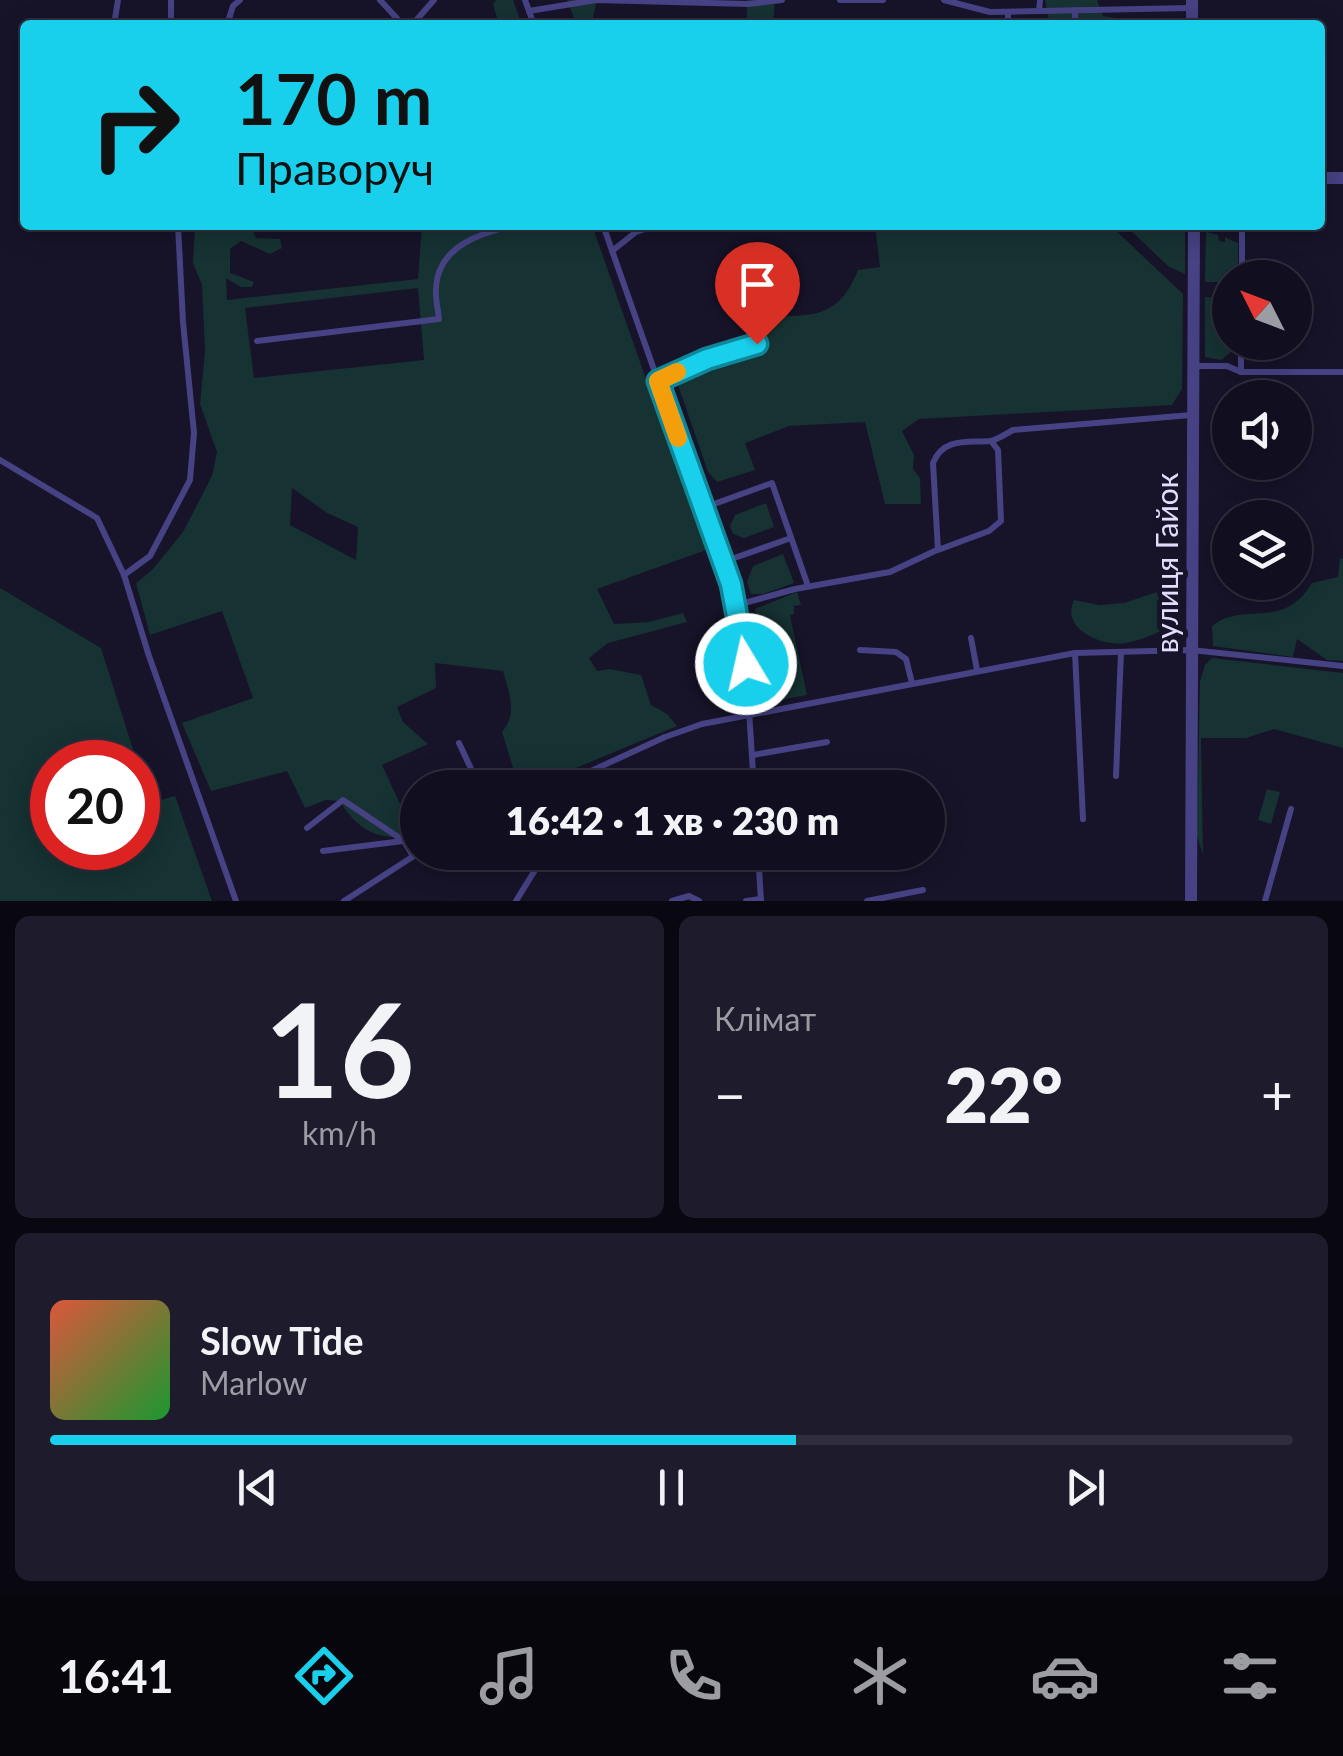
<!DOCTYPE html>
<html lang="uk">
<meta charset="utf-8">
<style>
body{margin:0;font-family:Lato,sans-serif;background:#1e1c2c;color:#f1f3f6;height:100vh;display:flex;flex-direction:column;font-size:38px;white-space:nowrap}
*{box-sizing:border-box;margin:0}
p{font-size:32px;color:#9c9ca4}
.icon{flex:none;width:55px;height:55px;fill:none;stroke:currentColor;stroke-width:2;stroke-linecap:round;stroke-linejoin:round}
.map{position:relative;height:901px;overflow:hidden}
.panel{display:flex;flex-direction:column;gap:15px;padding:15px;background:#090811;flex:1}
.panel>*{flex:none}
.hud{position:absolute;left:20px;top:20px;width:1305px;height:210px;border-radius:10px;box-shadow:0 5px 25px #0003,0 0 0 2px #302e3d;background:#19d0ec;color:#111;overflow:hidden}
.needle{width:65px;rotate:312deg}
.buttons{position:absolute;left:1212px;top:260px;display:grid;gap:20px}
.buttons a{display:grid;place-items:center;width:100px;height:100px;border-radius:50%;background:#110e1f;box-shadow:0 5px 25px #0003,0 0 0 2px #302e3d;font-size:50px}
.speed{position:absolute;left:30px;top:740px;display:flex;gap:20px;font-size:50px;font-weight:700;text-align:center}
.speed>*{display:grid;place-content:center;width:130px;height:130px;border-radius:50%;background:#110e1f;box-shadow:0 5px 25px #0003,0 0 0 2px #302e3d;line-height:1}
.speed .limit{border:15px solid #d22;background:#fff;color:#111}
.pin{position:absolute;display:grid;place-items:center;width:85px;height:85px;color:#fff;margin:-102px -42px;border-radius:50% 50% 50% 0;rotate:-45deg;box-shadow:0 0 10px #0007}
.pin .icon{rotate:45deg}
.me{position:absolute;width:110px;margin:-55px;rotate:351deg;stroke-linejoin:round;filter:drop-shadow(0 0 8px #0008)}
.turn{display:flex;align-items:center;gap:35px;height:210px;padding:0 50px;font-size:45px}
.turn .icon{width:130px;height:130px;stroke-width:2.5}
.turn b{display:block;font-size:70px;line-height:85px}
.big{font-size:75px;font-weight:800;line-height:1.1}
.panel .card{flex:1;display:flex;flex-direction:column;justify-content:center;gap:15px;min-width:0;padding:0 35px;border-radius:15px;background:#1e1c2c}
.panel .dial{align-items:center;gap:0}
.dial b{font-size:130px;line-height:1}
.song{display:flex;align-items:center;gap:30px}
.cover{width:120px;height:120px;border-radius:15px;background:linear-gradient(135deg,hsl(10 70% 55%),hsl(130 70% 35%))}
.played{height:10px;border-radius:5px;background:linear-gradient(90deg,#19d0ec 60%,#302e3d 60%)}
.keys{display:flex;justify-content:space-around;direction:ltr}
.heat{display:flex;justify-content:space-between;align-items:center;font-size:55px;direction:ltr}
.panel .tiles{flex:1;display:grid;gap:15px;grid-template-columns:1fr 1fr}
.card:last-child{grid-column:span 2}
.trip{position:absolute;left:400px;top:770px;width:545px;height:100px;border-radius:50px;background:#110e1f;box-shadow:0 5px 25px #0003,0 0 0 2px #302e3d;font-weight:800;line-height:100px;text-align:center}
.tabs{display:flex;height:160px;justify-content:space-around;align-items:center;background:#07060c;color:#9c9ca4}
.tabs .icon{width:70px;height:70px}
.tabs .on{color:#19d0ec}
.tabs b{font-size:45px;color:#f1f3f6}
.map>svg:first-child{display:block}
</style>
<div class="map">
<svg width="1343" height="901" viewBox="0 0 1343 901">
<rect width="100%" height="100%" fill="#171329"/>
<g fill="#163232" fill-rule="evenodd">
<path d="M496,0H513L522,25H499L493,4Z"/>
<path d="M567,0H597L592,22L646,25H577Z"/>
<path d="M747,0H775L773,25H747Z"/>
<path d="M1045,0H1097L1103,16L1163,25H1050Z"/>
<path d="M195,225H250L256,238L280,239L282,248L270,254L241,241L230,249V273L254,282L252,287H241L226,278L227,300L418,279L422,225H592L706,550L597,589L614,624L649,622L683,613L687,622L608,643L589,658L597,671L610,669L641,675L651,705L667,714L677,726L530,787H470L515,774L502,732C518,713 509,694 503,671L435,663L436,688L397,707L403,722L428,744L382,765L401,806L417,805V835C382,843 357,831 340,801L326,800L305,808L287,771L211,791L182,723L253,698L222,611L150,635L136,583L152,570L183,532L212,476L217,452L200,404L205,351L202,285L193,263ZM418,288L424,360L254,378L245,308ZM292,488L327,513L358,527L356,560L290,525Z"/>
<path d="M875,225H1110L1183,294L1182,389L1172,405L919,419L902,431L914,455L913,469L920,478L921,504H885L865,422L789,426L745,443L755,470L717,482L708,472L677,382C694,359 734,355 760,349L773,317C819,315 839,316 858,270L880,267Z"/>
<path d="M1125,225H1185V274L1168,266Z"/>
<path d="M1206,232L1218,235L1219,241L1225,242V237L1238,243V277L1230,278V282H1205Z"/>
<path d="M1205,297L1230,298V342L1237,343V347L1221,360L1205,357Z"/>
<path d="M766,503L774,527L744,538L733,534L730,526L735,515Z"/>
<path d="M783,554L794,583L763,594H751L747,582L753,566Z"/>
<path d="M1340,558L1343,559V661L1327,660L1297,639L1293,657L1213,646L1212,626C1245,600 1282,632 1312,583L1338,577Z"/>
<path d="M0,588L101,648L137,762H52V848H138V764L150,803L175,796L212,901H0Z"/>
<path d="M1166,589L1176,598L1178,613L1173,626C1158,632 1142,640 1126,643C1102,647 1060,629 1074,600L1099,605L1124,603Z"/>
<path d="M797,592L801,605L794,606V614L790,615L807,695L775,701L768,696L755,609Z"/>
<path d="M1212,658L1343,673V748L1274,729L1246,738H1201L1203,855L1197,836L1200,681L1205,665Z"/>
<path d="M1267,789L1280,792L1271,824L1258,820Z"/>
</g>
<g fill="none" stroke-linecap="round" stroke-linejoin="round">
<g stroke="#464284" stroke-width="6">
<path d="M171,0V25"/>
<path d="M380,0L403,25"/>
<path d="M525,0L534,25"/>
<path d="M840,0H883"/>
<path d="M944,0L990,12L1190,8"/>
<path d="M529,11L596,0L748,4L782,0"/>
<path d="M1039,11L1040,0"/>
<path d="M1008,12V25"/>
<path d="M114,25L118,0"/>
<path d="M227,25L233,6L240,0"/>
<path d="M412,25L434,0"/>
<path d="M1075,25V10"/>
<path d="M301,225H356"/>
<path d="M603,225L737,605L746,664L754,788"/>
<path d="M612,251L636,232L656,225"/>
<path d="M1242,278V225"/>
<path d="M257,341L439,319C438,309 435,298 436,288C438,245 483,232 517,225"/>
<path d="M1195,366H1227L1241,372H1343"/>
<path d="M1241,372V342"/>
<path d="M658,381L707,359L757,343V312L746,247"/>
<path d="M991,441L998,450L1001,521L989,531L938,550L933,463C943,437 968,443 990,441C997,440 1007,433 1013,430L1191,415"/>
<path d="M0,460L97,518L124,575L149,656L236,901"/>
<path d="M703,508L772,483L808,586"/>
<path d="M723,562L791,538"/>
<path d="M124,575L150,556L190,480L194,433L183,322L178,225"/>
<path d="M737,605L795,589L890,572L937,550"/>
<path d="M971,638L977,670"/>
<path d="M860,650L896,652L906,659L912,683"/>
<path d="M1075,653L1083,819"/>
<path d="M459,743L480,788"/>
<path d="M753,755L827,742"/>
<path d="M1116,776L1121,652"/>
<path d="M554,788L665,737L702,724L1075,653L1191,650L1343,666"/>
<path d="M307,828L343,800L404,841L413,856"/>
<path d="M323,851L403,841"/>
<path d="M758,852L761,901"/>
<path d="M694,853L699,852"/>
<path d="M344,901L420,852"/>
<path d="M516,901L546,852"/>
<path d="M672,901L689,896L699,901"/>
<path d="M746,901L761,899"/>
<path d="M867,901L923,890"/>
<path d="M1265,901L1291,809"/>
</g>
<g stroke="#464284" stroke-width="12">
<path d="M1192,25V0"/>
<path d="M1320,178H1343"/>
<path d="M1191,901L1194,225"/>
</g>
</g>
<g fill="none" stroke-linecap="round" stroke-linejoin="round">
<g stroke="#108799" stroke-width="25">
<path id="route" d="M746,664L731,584L658,381L707,359L757,344"/>
</g>
<use href="#route" stroke="#19d0ec" stroke-width="18"/>
<path stroke="#f59e0b" stroke-width="18" d="M677,372L658,381L678,438"/>
</g>
<g text-anchor="middle" dominant-baseline="central" stroke-width="10" stroke-linejoin="round" paint-order="stroke">
<g font-size="30" fill="#e2ddfc" stroke="#171329">
<text transform="translate(1166 563) rotate(-90)">вулиця Гайок</text>
</g>
</g>
</svg>
<div class="buttons">
<a><svg class="needle" viewBox="-14 -14 28 28"><path d="M0-13l5 13h-10z" fill="#e53935"/><path d="M0 13l5-13h-10z" fill="#9c9ca4"/></svg></a>
<a><svg class="icon" aria-label="sound" viewBox="0 0 24 24"><path d="M4 9h4l5-4v14l-5-4H4zM17 9q2 3 0 6"/></svg></a>
<a><svg class="icon" aria-label="layers" viewBox="0 0 24 24"><path d="M12 4l9 5-9 5-9-5zM3 14l9 5 9-5"/></svg></a>
</div>
<div class="speed"><div class="limit">20</div></div>
<div class="pin" style="left:757px;top:344px;background:#d93025"><svg class="icon" aria-label="arrive" viewBox="0 0 24 24"><path d="M6 21V4h12l-3 4 3 4H6"/></svg></div>
<svg class="me" style="left:746px;top:664px" viewBox="-20 -20 40 40"><circle r="17" fill="#19d0ec" stroke="#fff" stroke-width="3"/><path d="M0-11L8 9 0 5-8 9z" fill="#fff"/></svg>
<div class="trip">16:42 · 1 хв · 230 m</div>
<div class="hud">
<div class="turn"><svg class="icon" aria-label="right" viewBox="0 0 24 24"><path d="M7 20v-9h11M14 6l5 5-5 5"/></svg><div><b>170 m</b>Праворуч</div></div>
</div>
</div>
<section class="panel">
<div class="tiles">
<div class="card dial"><b>16</b><p>km/h</p></div>
<div class="card"><p>Клімат</p>
<div class="heat"><a>−</a><b class="big">22°</b><a>+</a></div>
</div>
<div class="card">
<div class="song"><i class="cover"></i><div><b>Slow Tide</b><p>Marlow</p></div></div>
<div class="played"></div>
<div class="keys"><svg class="icon" aria-label="previous" viewBox="0 0 24 24"><path d="M18 5L8 12l10 7zM5 5v14"/></svg><svg class="icon" aria-label="pause" viewBox="0 0 24 24"><path d="M8 5v14M16 5v14"/></svg><svg class="icon" aria-label="next" viewBox="0 0 24 24"><path d="M6 5l10 7-10 7zM19 5v14"/></svg></div>
</div>
</div>
</section>
<nav class="tabs">
<b>16:41</b>
<svg class="icon on" aria-label="directions" viewBox="0 0 24 24"><path d="M12 3l9 9-9 9-9-9zM9 14v-3h6M13 9l2 2-2 2"/></svg>
<svg class="icon" aria-label="music" viewBox="0 0 24 24"><path d="M9 18V5l10-2v13"/><circle cx="6" cy="18" r="3"/><circle cx="16" cy="16" r="3"/></svg>
<svg class="icon" aria-label="phone" viewBox="0 0 24 24"><path d="M5 4h4l2 5-3 2q2 4 5 5l2-3 5 2v4C11 20 4 13 5 4z"/></svg>
<svg class="icon" aria-label="climate" viewBox="0 0 24 24"><path d="M12 3v18M4 7l16 10M4 17L20 7"/></svg>
<svg class="icon" aria-label="car" viewBox="0 0 24 24"><path d="M5 17H2v-5l4-1 3-4h7l3 4 3 1v5h-3M9 17h6M6 11h13"/><circle cx="7" cy="17" r="2"/><circle cx="17" cy="17" r="2"/></svg>
<svg class="icon" aria-label="filters" viewBox="0 0 24 24"><path d="M4 7h16M4 17h16"/><circle cx="9" cy="7" r="2"/><circle cx="15" cy="17" r="2"/></svg>
</nav>
